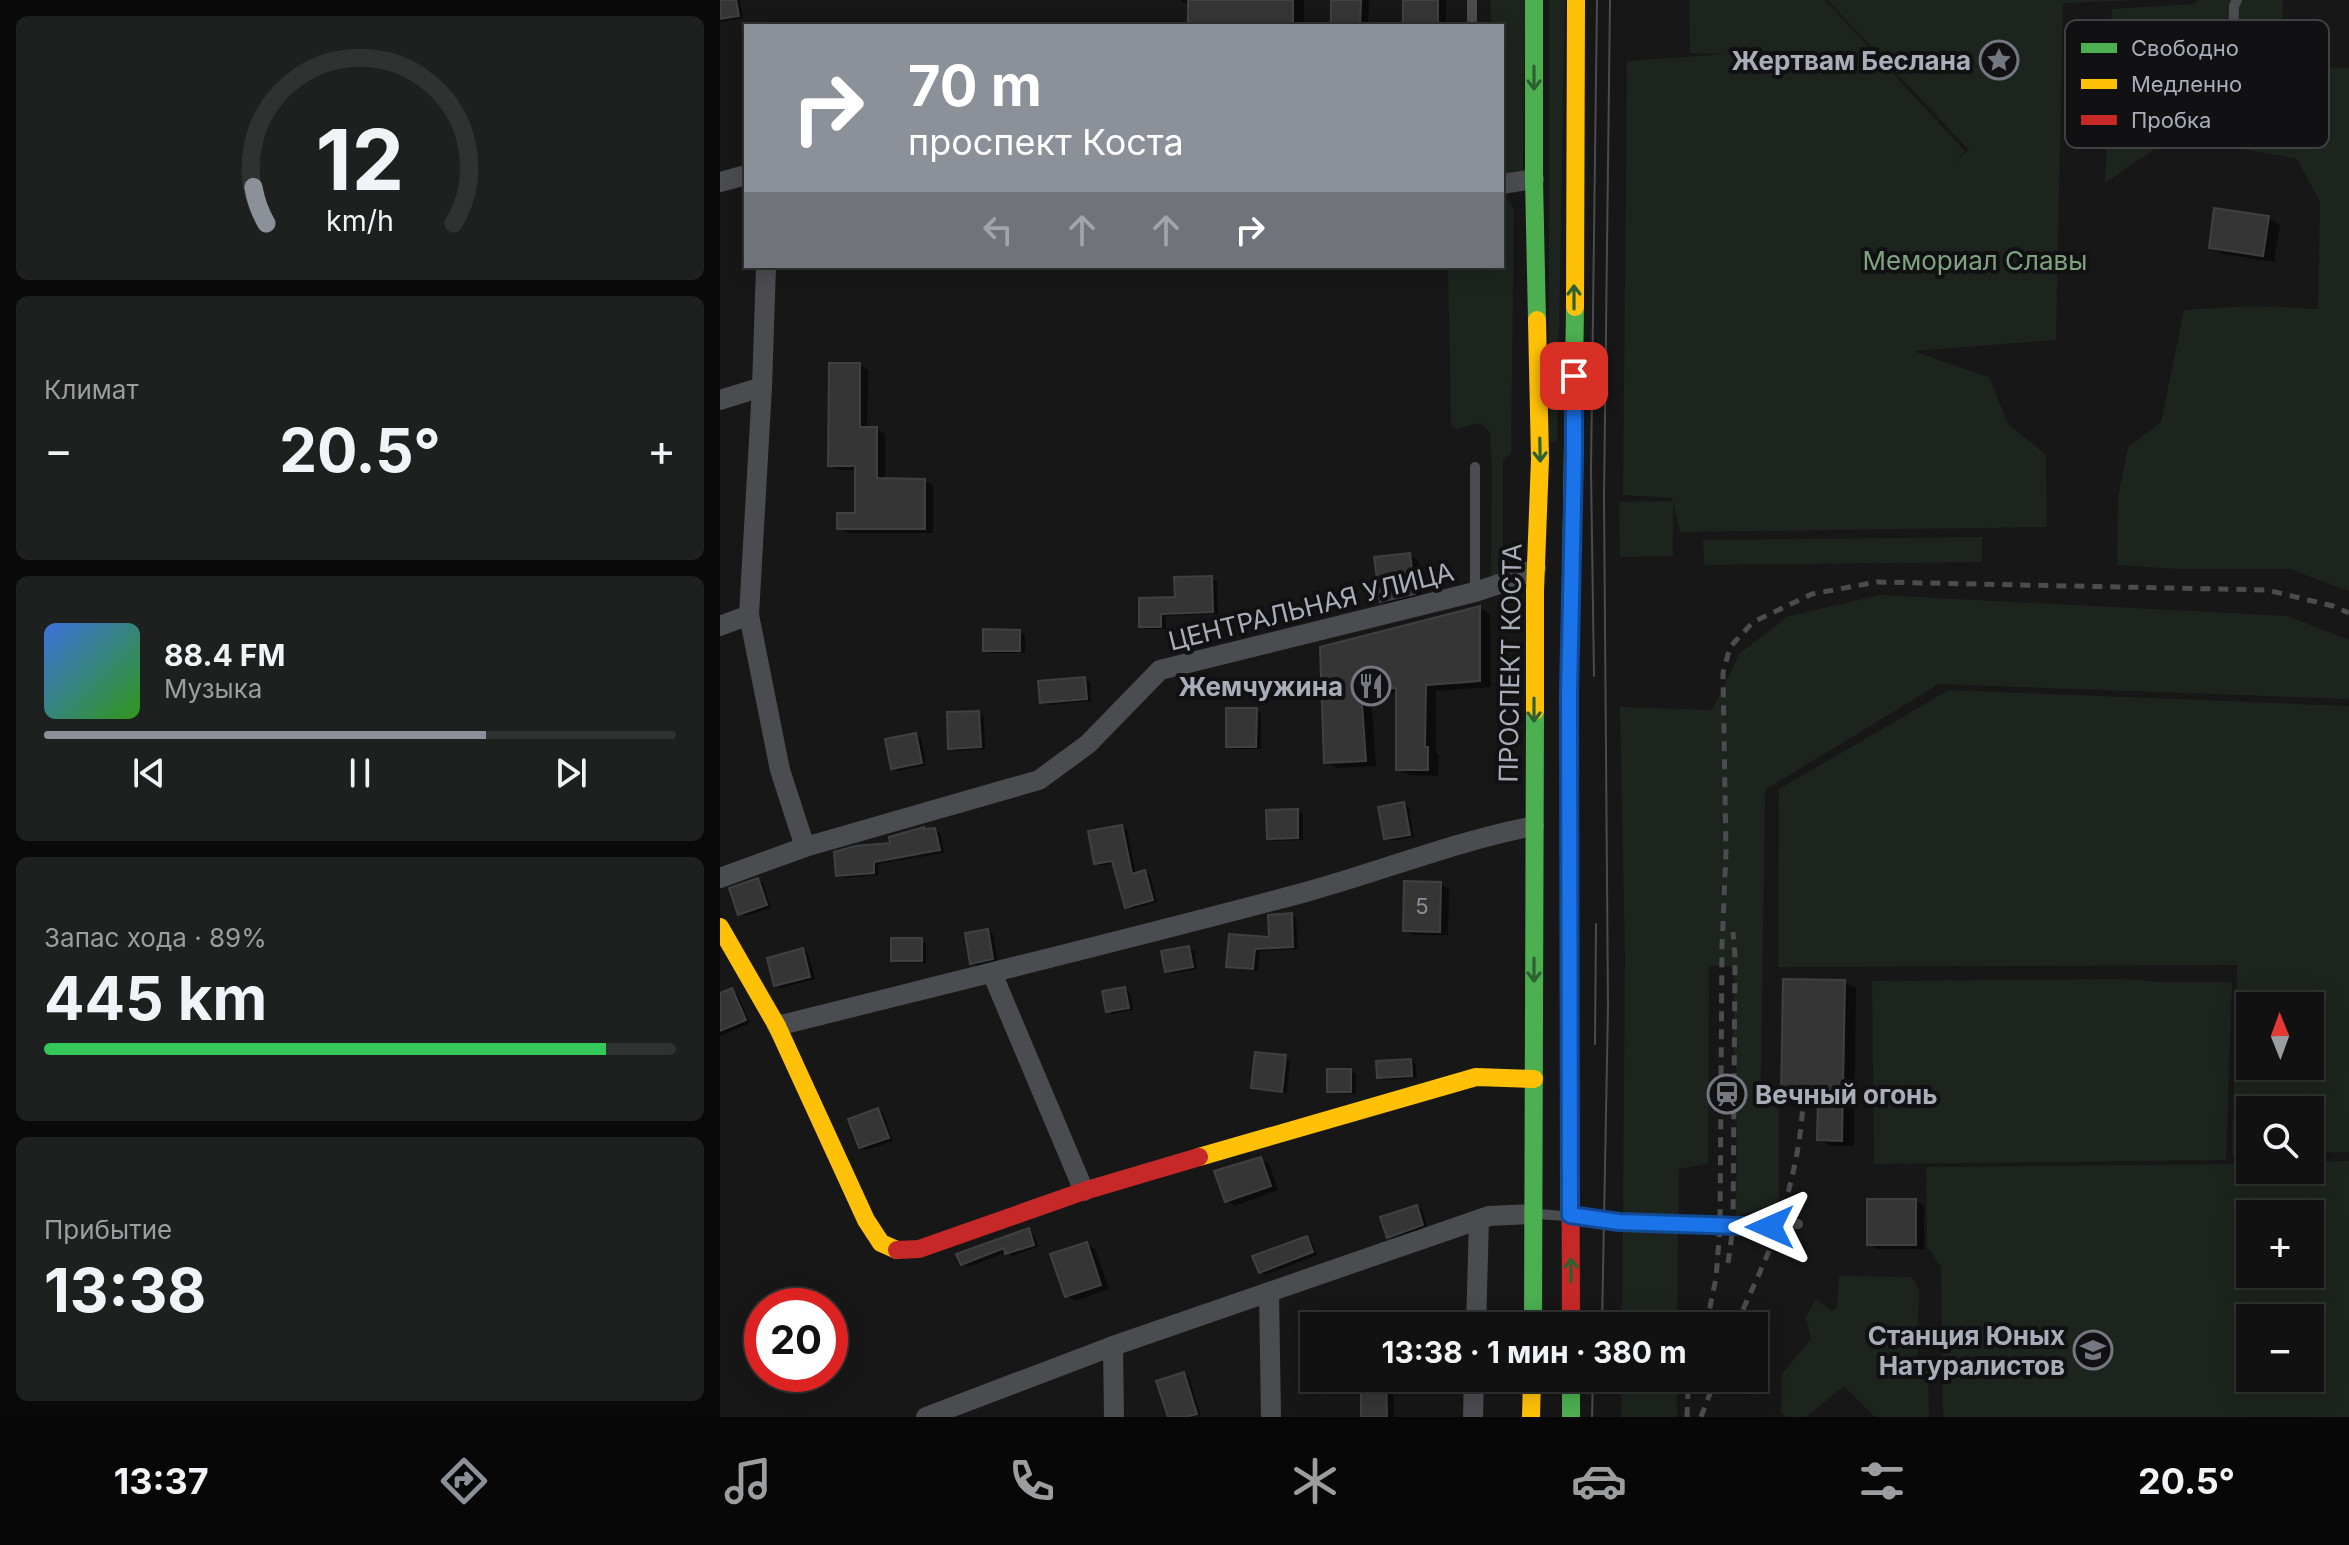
<!DOCTYPE html>
<html lang="ru">
<meta charset="utf-8">
<style>
body{margin:0;font-family:Inter,sans-serif;background:#1e1f1f;color:#f1f3f6;height:100vh;display:flex;flex-direction:column;font-size:30px;white-space:nowrap}
*{box-sizing:border-box;margin:0}
p{font-size:26px;color:#9c9d9f}
.icon{flex:none;width:44px;height:44px;fill:none;stroke:currentColor;stroke-width:2;stroke-linecap:round;stroke-linejoin:round}
.map{position:relative;flex:1;overflow:hidden}
.details{display:flex;flex-direction:column;gap:16px;padding:16px;background:#090909;width:720px}
.details>*{flex:none}
.hud{position:absolute;left:24px;top:24px;width:760px;height:244px;border-radius:0px;box-shadow:0 4px 20px #0003,0 0 0 2px #303131;background:#8c9099;color:#fff;overflow:hidden}
.needle{width:52px;rotate:359deg}
.fabs{position:absolute;left:1516px;top:992px;display:grid;gap:16px}
.fabs a{display:grid;place-items:center;width:88px;height:88px;border-radius:0px;background:#111;box-shadow:0 4px 20px #0003,0 0 0 2px #303131;font-size:40px}
.speed{position:absolute;left:24px;top:1288px;display:flex;gap:16px;font-size:40px;font-weight:700;text-align:center}
.speed>*{display:grid;place-content:center;width:104px;height:104px;border-radius:50%;background:#111;box-shadow:0 4px 20px #0003,0 0 0 2px #303131;line-height:1}
.speed .limit{border:12px solid #d22;background:#fff;color:#111}
.pin{position:absolute;display:grid;place-items:center;width:68px;height:68px;color:#fff;margin:-34px;border-radius:16px;box-shadow:0 4px 12px #0006}
.me{position:absolute;width:88px;margin:-44px;rotate:270deg;stroke-linejoin:round;filter:drop-shadow(0 0 6px #0008)}
.turn{display:flex;align-items:center;gap:28px;height:168px;padding:0 32px;font-size:36px}
.turn .icon{width:104px;height:104px;stroke-width:2.5}
.turn b{display:block;font-size:56px;line-height:68px}
.lanes{display:flex;align-items:center;height:76px;padding:0 32px;background:#0003;justify-content:center;gap:40px;direction:ltr}
.lanes .off{opacity:.35}
.big{font-size:60px;font-weight:700;line-height:1.1}
.details .widget{flex:1;display:flex;flex-direction:column;justify-content:center;gap:12px;min-width:0;padding:0 28px;border-radius:12px;background:#1e1f1f}
.details .dial{align-items:center;gap:0}
.dial svg{height:208px;overflow:visible;fill:none;stroke:#303131;stroke-width:7;stroke-linecap:round;text-anchor:middle}
.dial text{fill:#f1f3f6;stroke:none}
.song{display:flex;align-items:center;gap:24px}
.cover{width:96px;height:96px;border-radius:12px;background:linear-gradient(135deg,hsl(220 70% 55%),hsl(110 70% 35%))}
.played{height:8px;border-radius:4px;background:linear-gradient(90deg,#8c9099 70%,#303131 70%)}
.keys{display:flex;justify-content:space-around;direction:ltr}
.heat{display:flex;justify-content:space-between;align-items:center;font-size:44px;direction:ltr}
.charge{height:12px;border-radius:6px;background:linear-gradient(90deg,#34c759 89%,#303131 0)}
.trip{position:absolute;left:580px;top:1312px;width:468px;height:80px;border-radius:0px;background:#111;box-shadow:0 4px 20px #0003,0 0 0 2px #303131;font-weight:700;line-height:80px;text-align:center}
.menu{display:flex;height:128px;justify-content:space-around;align-items:center;background:#070707;color:#9c9d9f}
.menu .icon{width:56px;height:56px}
.menu .selected{color:#8c9099}
.menu b{font-size:36px;color:#f1f3f6}
main{display:flex;flex:1;min-height:0}
.map>svg:first-child{display:block}
</style>
<main>
<section class="details">
<div class="widget dial"><svg viewBox="0 0 100 80">
<path d="M14 69A42 42 0 1 1 86 69"/>
<path d="M14 69A42 42 0 0 1 9 55" stroke="#8c9099"/>
<text x="50" y="56" font-size="32" font-weight="700">12</text>
<text x="50" y="72" font-size="11">km/h</text>
</svg></div>
<div class="widget"><p>Климат</p>
<div class="heat"><a>−</a><b class="big">20.5°</b><a>+</a></div>
</div>
<div class="widget">
<div class="song"><i class="cover"></i><div><b>88.4 FM</b><p>Музыка</p></div></div>
<div class="played"></div>
<div class="keys"><svg class="icon" aria-label="previous" viewBox="0 0 24 24"><path d="M18 5L8 12l10 7zM5 5v14"/></svg><svg class="icon" aria-label="pause" viewBox="0 0 24 24"><path d="M8 5v14M16 5v14"/></svg><svg class="icon" aria-label="next" viewBox="0 0 24 24"><path d="M6 5l10 7-10 7zM19 5v14"/></svg></div>
</div>
<div class="widget"><p>Запас хода · 89%</p><b class="big">445 km</b><div class="charge"></div></div>
<div class="widget"><p>Прибытие</p><b class="big">13:38</b></div>
</section>
<div class="map">
<svg width="1629" height="1417" viewBox="0 0 1629 1417">
<rect width="100%" height="100%" fill="#171717"/>
<g fill="#1d241e" fill-rule="evenodd">
<path d="M771,0H805L803,175L782,179V26H771Z"/>
<path d="M829,0H845L837,442L829,441Z"/>
<path d="M969,0H1105L1245,151L1233,162L1249,150L1107,0H1420L1343,3L1336,340L1193,351L1269,377L1288,424L1326,455L1327,527L960,532L953,502V556L900,557L899,502L953,501L952,498L903,495L907,61L1007,54L970,53Z"/>
<path d="M1478,0H1563L1561,65L1629,68V591L1569,569H1457L1397,565L1398,497L1408,447L1441,422L1464,310L1533,306L1598,309L1600,202L1577,159L1502,145L1439,146L1385,183L1392,9L1474,4Z"/>
<path d="M782,200H789L794,210L791,454L783,459V573L771,577L772,472L770,433L761,423L736,429L731,426L728,266H782Z"/>
<path d="M1262,537V562L984,565L983,540Z"/>
<path d="M1160,595L1568,616L1629,640V699L1219,684L1045,790L1041,1079L1059,1107V1203L1016,1217L1017,1078L1013,1038L1015,966L989,965L988,1163L959,1169L957,1326H902L905,958L900,707L992,710L1020,653L1069,616Z"/>
<path d="M1229,690L1629,706V1152L1590,1153V1110H1530V1155L1512,1156L1517,965L1058,967L1059,789ZM1530,1006H1590V1066H1530Z"/>
<path d="M1406,979L1440,982H1512L1506,1160L1154,1164L1152,981Z"/>
<path d="M1629,1161V1417H1223L1221,1267L1207,1246L1206,1167L1530,1164V1170H1590V1162ZM1530,1214H1590V1274H1530ZM1530,1318H1590V1378H1530Z"/>
<path d="M1119,1276L1192,1277L1199,1290L1197,1359L1208,1369L1209,1417H1155L1124,1386L1086,1417H1066L1061,1413L1062,1374L1091,1339L1086,1317L1096,1299L1111,1311L1117,1308Z"/>
<path d="M902,1378H957V1417H901Z"/>
</g>
<g fill="#0007">
<path d="M0,0H20L23,18L0,22Z"/>
<path d="M461,0H584V26H470V7Z"/>
<path d="M613,0H649L648,26H613Z"/>
<rect x="685" y="0" width="41" height="26"/>
<path d="M1548,218L1560,225L1554,262L1502,254L1491,247Z"/>
<path d="M140,365L148,370L147,429H157L165,434V480L205,481L213,485V533H128L119,528L137,515V470H118L110,465Z"/>
<path d="M689,555L698,560L702,598L670,606L661,601Z"/>
<path d="M491,578L497,581L498,614L446,616V629H426L421,626Z"/>
<path d="M760,608L770,614L771,687L716,691V753L719,755L718,776L689,775L678,769V693L651,695L656,766L617,768L606,762L602,649Z"/>
<path d="M300,632L305,635V653H270L265,650Z"/>
<path d="M365,679L370,682L371,701L327,705L321,702Z"/>
<path d="M536,710L541,713V749H513L508,746Z"/>
<path d="M258,713L264,716L265,749L235,751L230,748Z"/>
<path d="M195,735L201,738L206,765L178,771L173,768Z"/>
<path d="M683,804L689,807L694,837L671,841L666,838Z"/>
<path d="M577,811L583,814V840L554,841L549,838Z"/>
<path d="M402,827L407,830L416,875L425,872L430,875L437,902L412,909L406,906L394,863L381,866L376,863Z"/>
<path d="M206,830H215L220,833L224,853L158,864L159,875L123,878L118,875L172,845Z"/>
<path d="M38,880L43,883L51,908L25,916L20,913Z"/>
<path d="M720,884L729,889L728,935H694L685,930Z"/>
<path d="M571,915L576,918L578,949L540,951L538,971L513,969L508,966L511,936L551,939Z"/>
<path d="M268,931L273,934L278,961L257,966L252,963Z"/>
<path d="M201,940L206,944V963H178L173,960Z"/>
<path d="M469,948L474,951L477,969L452,974L447,971Z"/>
<path d="M83,950L88,953L95,979L61,988L56,984Z"/>
<path d="M1124,982L1136,988L1134,1146H1111L1099,1139L1100,1108L1075,1107L1063,1101Z"/>
<path d="M405,989L410,992L413,1010L393,1014L387,1010Z"/>
<path d="M12,990L17,993L30,1023L0,1036V995Z"/>
<path d="M565,1057L570,1060L567,1093L538,1090L533,1087Z"/>
<path d="M691,1061L696,1064L697,1078L664,1080L659,1077Z"/>
<path d="M631,1071L636,1074V1094L614,1093L609,1090Z"/>
<path d="M158,1110L163,1113L173,1141L146,1150L141,1147Z"/>
<path d="M540,1159L549,1164L558,1190L515,1206L507,1201Z"/>
<path d="M1196,1201L1204,1206V1249H1158L1149,1244Z"/>
<path d="M697,1207L702,1210L708,1228L674,1239L668,1236Z"/>
<path d="M309,1231L314,1234L318,1247L292,1256L287,1252L248,1267L242,1264Z"/>
<path d="M587,1238L592,1241L597,1255L545,1275L540,1272Z"/>
<path d="M366,1244L375,1249L389,1289L355,1301L347,1296Z"/>
<path d="M464,1374L469,1377L481,1416L450,1417Z"/>
<path d="M647,1378H673L674,1417H643Z"/>
</g>
<g fill="#353536" stroke="#3f4043" stroke-width="2">
<path d="M0,0H16L19,16L0,19Z"/>
<rect x="468" y="0" width="105" height="26"/>
<path d="M611,0H641L640,26H611Z"/>
<rect x="683" y="0" width="35" height="26"/>
<path d="M1494,208L1549,216L1543,256L1489,248Z"/>
<path d="M109,363H140V427H157V478L205,479V529H117V513H135V466H108Z"/>
<path d="M690,553L695,594L660,602L654,557Z"/>
<path d="M492,576L493,612L441,614V627H419V598L455,597L454,577Z"/>
<path d="M760,606V681L706,685L705,747H708V770H676V688L641,690L646,761L604,763L600,647Z"/>
<path d="M263,629L300,630V651H263Z"/>
<path d="M365,677L367,699L320,703L318,681Z"/>
<path d="M506,708H537L536,747H506Z"/>
<path d="M259,711L261,747L228,749L227,712Z"/>
<path d="M196,733L202,763L171,769L165,739Z"/>
<path d="M684,802L690,835L664,839L658,807Z"/>
<path d="M578,809V838L547,839L546,810Z"/>
<path d="M402,825L412,874L425,870L433,900L405,908L392,861L374,864L368,831Z"/>
<path d="M204,827V829L215,828L220,850L154,862V873L116,876L114,852L135,846L170,843L169,837Z"/>
<path d="M38,878L47,905L18,915L9,888Z"/>
<path d="M684,881L721,882L720,932L683,931Z"/>
<path d="M572,913L573,947L535,949L533,969L506,967L509,934L549,937L548,915Z"/>
<path d="M268,929L273,959L250,964L245,933Z"/>
<rect x="171" y="938" width="31" height="23"/>
<path d="M469,946L473,967L445,972L441,951Z"/>
<path d="M83,948L90,977L54,986L47,958Z"/>
<path d="M1063,979L1125,980L1122,1141L1097,1140L1098,1102H1061Z"/>
<path d="M405,987L409,1008L386,1012L382,991Z"/>
<path d="M12,988L26,1020L0,1031V993Z"/>
<path d="M535,1052L566,1055L562,1092L531,1088Z"/>
<path d="M691,1059L692,1076L657,1078L656,1061Z"/>
<rect x="607" y="1069" width="24" height="23"/>
<path d="M158,1108L169,1138L139,1148L128,1119Z"/>
<path d="M541,1157L551,1186L505,1202L494,1171Z"/>
<rect x="1147" y="1199" width="49" height="46"/>
<path d="M697,1205L703,1225L667,1238L660,1217Z"/>
<path d="M309,1228L314,1245L285,1254L284,1248L241,1265L236,1254Z"/>
<path d="M587,1236L593,1252L539,1273L532,1256Z"/>
<path d="M367,1242L381,1285L345,1297L330,1254Z"/>
<path d="M464,1372L477,1414L466,1417H448L436,1381Z"/>
<path d="M641,1378H666L667,1417H641Z"/>
</g>
<g fill="none" stroke-linecap="round" stroke-linejoin="round">
<g stroke="#4b4c50" stroke-width="10">
<path d="M752,26V0"/>
<path d="M1511,137L1514,6L1517,0"/>
<path d="M755,592V467"/>
<path d="M815,1214C845,1215 873,1220 902,1222C961,1226 1019,1228 1078,1224"/>
</g>
<g stroke="#4b4c50" stroke-width="20">
<path d="M0,182L26,175"/>
<path d="M782,184L814,179"/>
<path d="M46,266L42,387L29,615L60,770L85,847"/>
<path d="M0,400L42,387"/>
<path d="M0,626L29,615"/>
<path d="M0,878L85,847L319,780L368,744L440,670L755,592L791,580L816,568"/>
<path d="M272,973L364,1191"/>
<path d="M57,1026C233,982 410,939 586,892C662,871 736,841 814,826"/>
<path d="M549,1292L551,1417"/>
<path d="M756,1326L759,1220"/>
<path d="M393,1346L394,1417"/>
<path d="M206,1417L393,1346L769,1216L813,1214"/>
<path d="M753,1417L754,1378"/>
</g>
<g stroke="#4caf50" stroke-width="18">
<path d="M814,0V179L817,320"/>
<path d="M850,650L855,307"/>
<path d="M813,1326L815,711"/>
<path d="M851,1378V1417"/>
</g>
<g stroke="#ffc107" stroke-width="18">
<path d="M855,307L856,0"/>
<path d="M850,650V1010"/>
<path d="M815,711V591L820,459L817,320"/>
<path d="M0,927L57,1026L146,1220L161,1243L177,1250"/>
<path d="M479,1157L756,1077L814,1079"/>
<path d="M811,1417L812,1378"/>
</g>
<g stroke="#c62828" stroke-width="18">
<path d="M850,1010L851,1326"/>
<path d="M177,1250L199,1249L364,1191L479,1157"/>
</g>
<g stroke="#4b4c4f" stroke-width="2">
<path d="M874,676L871,470L877,0"/>
<path d="M875,1044L876,924"/>
<path d="M882,1326L888,1007L884,498L890,0"/>
<path d="M872,1417L873,1378"/>
</g>
<g stroke="#4b4c4f" stroke-width="5" stroke-dasharray="10 8" stroke-linecap="butt">
<path d="M1008,1263L1013,1227L1015,957L1013,932"/>
<path d="M986,1326L996,1278L1000,1227L1002,947L1006,852L1003,673L1010,647L1033,622L1092,594L1157,582L1547,590L1613,606L1629,613"/>
<path d="M1016,1326C1030,1292 1048,1258 1059,1223C1072,1183 1081,1143 1083,1102"/>
<path d="M967,1417L968,1390L972,1378"/>
<path d="M981,1417L996,1378"/>
</g>
</g>
<defs><path id="oneway-shaft" d="M-6 0H5M1.5-3L5.5 0L1.5 3" fill="none" stroke-width="1.6" stroke-linecap="round" stroke-linejoin="round" transform="scale(2)"/></defs>
<g stroke="#2e6032">
<use href="#oneway-shaft" transform="translate(814 78) rotate(90)"/>
<use href="#oneway-shaft" transform="translate(854 297) rotate(-90)"/>
<use href="#oneway-shaft" transform="translate(820 450) rotate(89)"/>
<use href="#oneway-shaft" transform="translate(814 710) rotate(90)"/>
<use href="#oneway-shaft" transform="translate(814 970) rotate(90)"/>
<use href="#oneway-shaft" transform="translate(851 1270) rotate(-90)"/>
</g>
<g fill="none" stroke-linecap="round" stroke-linejoin="round">
<g stroke="#114b97" stroke-width="20">
<path id="route" d="M854,376V457L849,693L850,1215L899,1222L1050,1227"/>
</g>
<use href="#route" stroke="#1a73e8" stroke-width="14"/>
</g>
<defs>
<g id="sight-ring" transform="scale(2)"><circle r="9.5" fill="#111113" stroke="#757880" stroke-width="1.5"/><path d="M0-6L1.8-2.2L6-1.7L2.9 1.2L3.7 5.4L0 3.3L-3.7 5.4L-2.9 1.2L-6-1.7L-1.8-2.2Z" fill="#757880"/></g>
<g id="restaurant-ring" transform="scale(2)"><circle r="9.5" fill="#111113" stroke="#757880" stroke-width="1.5"/><path d="M-5-6h1v4h1v-4h1v4h1v-4h1v5L-1.5 .5V6h-2V.5L-5-1ZM5-6V6H3V1.5H1.5Q1.5-4 5-6Z" fill="#757880"/></g>
<g id="station-ring" transform="scale(2)"><circle r="9.5" fill="#111113" stroke="#757880" stroke-width="1.5"/><path d="M-3-6H3Q5-6 5-4V2Q5 4 3 4L4.5 6H3L1.5 4h-3L-3 6H-4.5L-3 4Q-5 4-5 2V-4Q-5-6-3-6ZM-3.5-4v3h7v-3ZM-3.5 1v1.5H-2V1ZM2 1v1.5H3.5V1Z" fill="#757880"/></g>
<g id="school-ring" transform="scale(2)"><circle r="9.5" fill="#111113" stroke="#757880" stroke-width="1.5"/><path d="M0-5L7-2L0 1L-7-2ZM-4 1L0 2.5L4 1V4Q0 6-4 4Z" fill="#757880"/></g>
</defs>
<g fill-rule="evenodd">
<use href="#sight-ring" x="1279" y="60"/>
<use href="#restaurant-ring" x="651" y="686"/>
<use href="#station-ring" x="1007" y="1094"/>
<use href="#school-ring" x="1373" y="1350"/>
</g>
<g text-anchor="middle" dominant-baseline="central" stroke-width="8" stroke-linejoin="round" paint-order="stroke">
<g font-size="22" fill="#8b8f98">
<text x="702" y="906">5</text>
</g>
<g font-size="26" font-weight="bold" fill="#a8adb8" stroke="#111113" text-anchor="end">
<text x="1251" y="60">Жертвам Беслана</text>
<text x="623" y="686">Жемчужина</text>
<text x="1035" y="1094" text-anchor="start">Вечный огонь</text>
<text x="1345" y="1335">Станция Юных<tspan x="1345" dy="30">Натуралистов</tspan></text>
</g>
<g font-size="26" fill="#7fa381" stroke="#111113">
<text x="1255" y="260">Мемориал Славы</text>
</g>
<g font-size="26" fill="#a8adb8" stroke="#111113">
<text transform="translate(591 606) rotate(-14)">ЦЕНТРАЛЬНАЯ УЛИЦА</text>
<text transform="translate(790 663) rotate(-89)">ПРОСПЕКТ КОСТА</text>
</g>
</g>
<rect x="1345" y="20" width="264" height="128" rx="12" fill="#111113" stroke="#3e4045" stroke-width="2"/>
<rect x="1361" y="43" width="36" height="10" fill="#4caf50"/>
<rect x="1361" y="79" width="36" height="10" fill="#ffc107"/>
<rect x="1361" y="115" width="36" height="10" fill="#c62828"/>
<g font-size="22" fill="#a8adb8">
<text x="1411" y="56">Свободно</text>
<text x="1411" y="92">Медленно</text>
<text x="1411" y="128">Пробка</text>
</g>
</svg>
<div class="fabs">
<a><svg class="needle" viewBox="-14 -14 28 28"><path d="M0-13l5 13h-10z" fill="#e53935"/><path d="M0 13l5-13h-10z" fill="#9c9d9f"/></svg></a>
<a><svg class="icon" aria-label="search" viewBox="0 0 24 24"><circle cx="10" cy="10" r="6"/><path d="M15 15l6 6"/></svg></a>
<a>+</a>
<a>−</a>
</div>
<div class="speed"><div class="limit">20</div></div>
<div class="pin" style="left:854px;top:376px;background:#d93025"><svg class="icon" aria-label="arrive" viewBox="0 0 24 24"><path d="M6 21V4h12l-3 4 3 4H6"/></svg></div>
<svg class="me" style="left:1050px;top:1227px" viewBox="-20 -20 40 40"><path d="M0-17L14 15 0 8-14 15z" fill="#1a73e8" stroke="#fff" stroke-width="4"/></svg>
<div class="trip">13:38 · 1 мин · 380 m</div>
<div class="hud">
<div class="turn"><svg class="icon" aria-label="right" viewBox="0 0 24 24"><path d="M7 20v-9h11M14 6l5 5-5 5"/></svg><div><b>70 m</b>проспект Коста</div></div>
<div class="lanes"><svg class="icon off" aria-label="left" viewBox="0 0 24 24"><path d="M17 20v-9H6M10 6l-5 5 5 5"/></svg><svg class="icon off" aria-label="ahead" viewBox="0 0 24 24"><path d="M12 20V5M6 11l6-6 6 6"/></svg><svg class="icon off" aria-label="ahead" viewBox="0 0 24 24"><path d="M12 20V5M6 11l6-6 6 6"/></svg><svg class="icon" aria-label="right" viewBox="0 0 24 24"><path d="M7 20v-9h11M14 6l5 5-5 5"/></svg></div>
</div>
</div>
</main>
<nav class="menu">
<b>13:37</b>
<svg class="icon selected" aria-label="directions" viewBox="0 0 24 24"><path d="M12 3l9 9-9 9-9-9zM9 14v-3h6M13 9l2 2-2 2"/></svg>
<svg class="icon" aria-label="music" viewBox="0 0 24 24"><path d="M9 18V5l10-2v13"/><circle cx="6" cy="18" r="3"/><circle cx="16" cy="16" r="3"/></svg>
<svg class="icon" aria-label="phone" viewBox="0 0 24 24"><path d="M5 4h4l2 5-3 2q2 4 5 5l2-3 5 2v4C11 20 4 13 5 4z"/></svg>
<svg class="icon" aria-label="climate" viewBox="0 0 24 24"><path d="M12 3v18M4 7l16 10M4 17L20 7"/></svg>
<svg class="icon" aria-label="car" viewBox="0 0 24 24"><path d="M5 17H2v-5l4-1 3-4h7l3 4 3 1v5h-3M9 17h6M6 11h13"/><circle cx="7" cy="17" r="2"/><circle cx="17" cy="17" r="2"/></svg>
<svg class="icon" aria-label="filters" viewBox="0 0 24 24"><path d="M4 7h16M4 17h16"/><circle cx="9" cy="7" r="2"/><circle cx="15" cy="17" r="2"/></svg>
<b>20.5°</b>
</nav>
